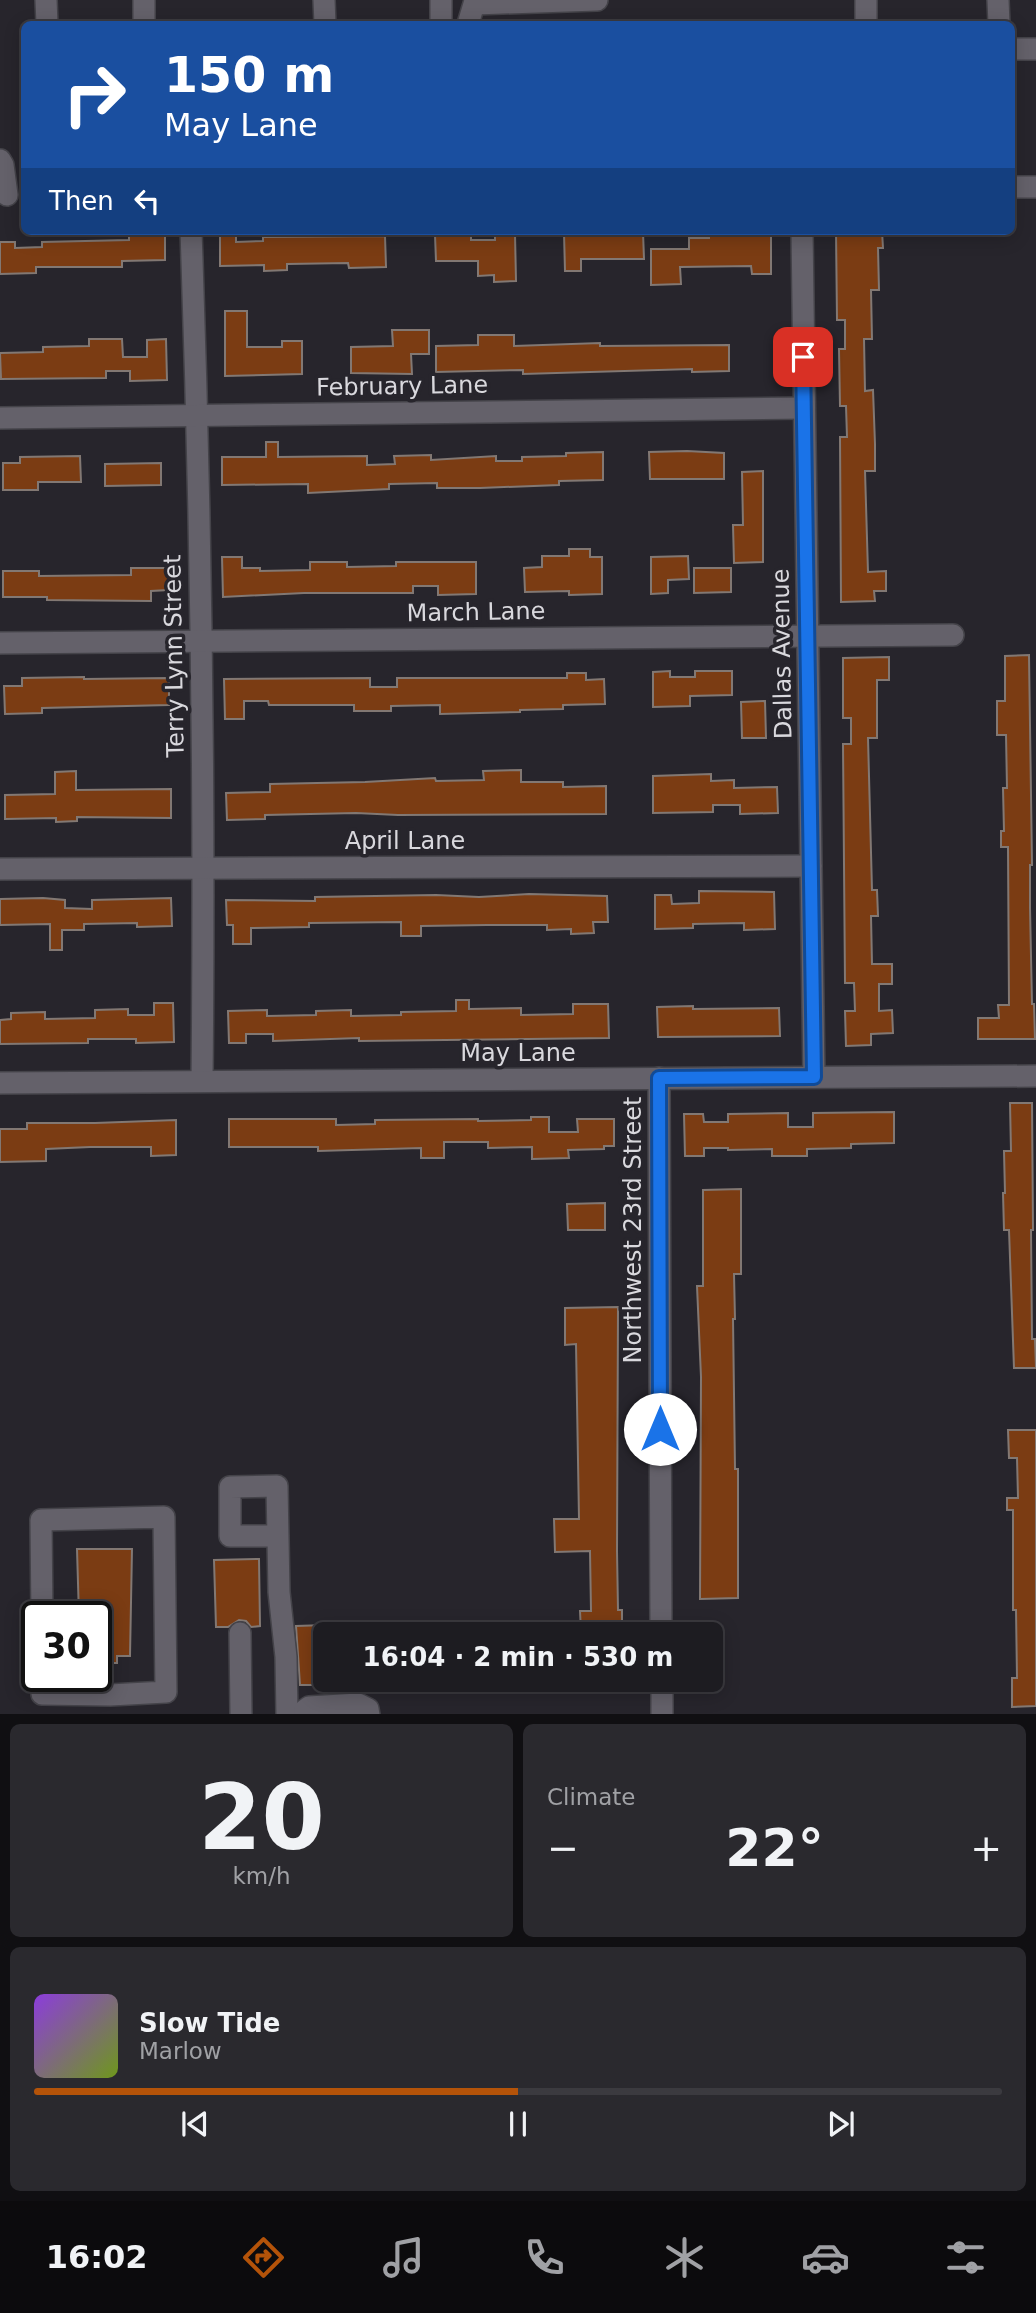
<!DOCTYPE html>
<meta charset="utf-8">
<style>
body{margin:0;font-family:"DejaVu Sans",sans-serif;background:#2a292e;color:#f1f3f6;height:100vh;display:flex;flex-direction:column;font-size:26px;white-space:nowrap}
*{box-sizing:border-box;margin:0}
p{font-size:23px;color:#a0a1a5}
.icon{flex:none;width:38px;height:38px;fill:none;stroke:currentColor;stroke-width:2;stroke-linecap:round;stroke-linejoin:round}
.map{position:relative;height:1714px;overflow:hidden}
.sheet{display:flex;flex-direction:column;gap:10px;padding:10px;background:#100f12;flex:1}
.sheet>*{flex:none}
.banner{position:absolute;left:21px;top:21px;width:994px;height:214px;border-radius:10px;box-shadow:0 4px 18px #0003,0 0 0 2px #3b3a3f;background:#1a4fa0;color:#fff;overflow:hidden}
.speed{position:absolute;left:21px;top:1601px;display:flex;gap:14px;font-size:35px;font-weight:700;text-align:center}
.speed>*{display:grid;place-content:center;width:91px;height:91px;border-radius:50%;background:#1d1c21;box-shadow:0 4px 18px #0003,0 0 0 2px #3b3a3f;line-height:1}
.speed .limit{border:4px solid #111;border-radius:10px;background:#fff;color:#111}
.pin{position:absolute;display:grid;place-items:center;width:60px;height:60px;color:#fff;margin:-30px;border-radius:14px;box-shadow:0 4px 10px #0006}
.me{position:absolute;width:77px;margin:-38px;rotate:0deg;stroke-linejoin:round;filter:drop-shadow(0 0 5px #0008)}
.turn{display:flex;align-items:center;gap:24px;height:147px;padding:0 28px;font-size:32px}
.turn .icon{width:91px;height:91px;stroke-width:2.5}
.turn b{display:block;font-size:49px;line-height:60px}
.then{display:flex;align-items:center;height:66px;padding:0 28px;background:#0003;gap:14px;font-size:26px}
.big{font-size:52px;font-weight:800;line-height:1.1}
.sheet .card{flex:1;display:flex;flex-direction:column;justify-content:center;gap:10px;min-width:0;padding:0 24px;border-radius:10px;background:#2a292e}
.sheet .dial{align-items:center;gap:0}
.dial b{font-size:91px;line-height:1}
.song{display:flex;align-items:center;gap:21px}
.cover{width:84px;height:84px;border-radius:10px;background:linear-gradient(135deg,hsl(270 70% 55%),hsl(80 70% 35%))}
.played{height:7px;border-radius:4px;background:linear-gradient(90deg,#b45309 50%,#3b3a3f 50%)}
.keys{display:flex;justify-content:space-around;direction:ltr}
.heat{display:flex;justify-content:space-between;align-items:center;font-size:38px;direction:ltr}
.sheet .tiles{flex:1;display:grid;gap:10px;grid-template-columns:1fr 1fr}
.card:last-child{grid-column:span 2}
.trip{position:absolute;left:313px;top:1622px;width:410px;height:70px;border-radius:10px;background:#1d1c21;box-shadow:0 4px 18px #0003,0 0 0 2px #3b3a3f;font-weight:800;line-height:70px;text-align:center}
.tabs{display:flex;height:112px;justify-content:space-around;align-items:center;background:#0c0b0d;color:#a0a1a5}
.tabs .icon{width:49px;height:49px}
.tabs .active{color:#b45309}
.tabs b{font-size:32px;color:#f1f3f6}
.map>svg:first-child{display:block}
</style>
<div class="map">
<svg width="1036" height="1715" viewBox="0 0 1036 1715">
<rect width="100%" height="100%" fill="#27252c"/>
<g fill="#7b3c13" stroke="#827873" stroke-width="2">
<path d="M709,231H771V274H752L751,266L680,267L681,284L651,285V249H689V238H709Z"/>
<path d="M836,231H882L883,248H878L879,290H871L872,339H864L865,391L873,390L875,444V471H865L868,572L886,571V591H874L875,601L841,602L840,437H847L846,406H840L839,349H845V320H837Z"/>
<path d="M600,232H643L644,259H581V271H565L564,233Z"/>
<path d="M220,233H236V242L263,241V237L385,236L386,267L349,268L348,263L287,264V270L264,271V265L220,266Z"/>
<path d="M129,234H165V260L122,261V267H36V273L0,274V242H15V248L42,247V242L129,240Z"/>
<path d="M471,234V240H495V234H515L516,281L494,282V275L478,276V261H436L435,235Z"/>
<path d="M225,311H247V347H282V341H302V374L225,376Z"/>
<path d="M392,330H429V354H411L412,374L351,373V347L393,346Z"/>
<path d="M478,335H514V346L600,343V346L729,345V371L692,372V369L523,374V370L436,372V346L478,345Z"/>
<path d="M89,339H122L123,357H147V340L166,339L167,380L130,381V371H106V378L1,379L0,353L43,352V347L89,346Z"/>
<path d="M266,442H278V457L367,456V465L395,464L394,456L431,455V460L496,456V461H522V457L566,456V453L603,452V480L559,481V485L480,488H437V483L389,484V489L308,493V484L222,485V457H266Z"/>
<path d="M687,451L724,453V479H650L649,452Z"/>
<path d="M80,456L81,482H38V490H3V463H20V457Z"/>
<path d="M161,463V485L105,486V464Z"/>
<path d="M763,471V562L734,563L733,525H743L742,472Z"/>
<path d="M569,549H590V557H602V594L569,595V591L525,592L524,568L542,567V556H569Z"/>
<path d="M688,556L689,579L668,580V593L651,594V557Z"/>
<path d="M222,557H242V568H260V571L310,570V562H347V567L396,566V562H476V594L438,595V586H413V593H304L223,597Z"/>
<path d="M131,568H169V590L151,591V601L47,600V597H3V571H39V576L131,575Z"/>
<path d="M694,568H731V592L694,593Z"/>
<path d="M1029,655L1032,865H1030V908L1032,1004H1034L1035,1039H978V1018H999L998,1005H1009L1008,847H1001V831H1004L1003,788H1007L1006,735H997V701H1005V656Z"/>
<path d="M889,657V680H877V738H868L872,890H877L878,916H871L872,964H892V984H879V1011L892,1010L893,1033L871,1034V1045L846,1046L845,1011H855L854,983H845L843,744H851V718H843V658Z"/>
<path d="M670,671V677H695V671H732V695L690,696V706L653,707V672Z"/>
<path d="M567,673H586V680L604,679L605,704L563,705V709L520,710V712L440,714V705L391,706V711H354V705H269L268,701H244V719H225L224,679L370,678V687H397V678H567Z"/>
<path d="M84,677V679L169,678V705L42,708V713L5,714L4,686H22V678Z"/>
<path d="M765,701L766,738H742L741,702Z"/>
<path d="M521,770V782H563V787L606,786V814L398,815L356,813L265,815V819L227,820L226,793L270,792V784L365,782L435,778L436,781L484,780L483,771Z"/>
<path d="M76,771V790L171,789V818L77,817V821L56,822V818L5,819V795L55,794V772Z"/>
<path d="M711,774V781L734,780V788L777,787L778,813L740,814V805H713V812L653,813V776Z"/>
<path d="M699,891L774,892L775,929L744,930V923L693,924V928L655,929V895H671L672,904L699,903Z"/>
<path d="M529,894L607,896L608,922H593L594,933L571,934V929L547,930V925H487L421,926V936H401V922L309,923V927L251,928V944H233V925H227L226,900L315,901V897L436,895L479,897Z"/>
<path d="M43,898L65,900V908L92,909V900L171,898L172,926L137,927V923L84,924V930H62V950H50V924L0,925V899Z"/>
<path d="M456,1000H469V1009L521,1008V1015L573,1014V1004H608L609,1038L359,1041V1038L273,1041V1034H246V1043H229L228,1011L267,1010V1016L316,1015V1011L351,1010V1016L401,1015V1012L456,1011Z"/>
<path d="M154,1003H173L174,1042L136,1043V1039H88V1043L0,1044V1020L11,1019V1013L45,1012V1019L95,1018V1010L128,1009V1015H154Z"/>
<path d="M693,1006V1009L779,1008L780,1036L658,1037L657,1007Z"/>
<path d="M1010,1103H1032L1033,1230H1031L1032,1339H1035L1036,1368H1014L1009,1230H1004L1003,1193H1005L1004,1151H1011Z"/>
<path d="M894,1112V1143L851,1144V1148L807,1149V1156H772V1149L728,1150V1148H704V1156H685L684,1114H703L704,1122H728V1114L788,1113V1127H813V1113Z"/>
<path d="M531,1117H549V1132H578L577,1119H614V1146H604V1149L568,1150L569,1158L532,1159V1147L488,1148V1142H444V1158H421V1148L318,1151V1147H229V1119H336V1125L375,1124V1120L478,1119V1121L531,1120Z"/>
<path d="M176,1120V1155L151,1156V1147H90L46,1149V1161L0,1162V1129H27V1123H95Z"/>
<path d="M741,1189V1274H734L735,1319H733L735,1469H738V1598L700,1599L701,1377L697,1286H703V1190Z"/>
<path d="M605,1203V1230H568L567,1204Z"/>
<path d="M618,1307L617,1551L618,1610H622V1631L581,1632L580,1611H591L590,1551L555,1552L554,1519H579L576,1344L565,1345V1308Z"/>
<path d="M1008,1430H1036V1706L1012,1707V1678H1017L1016,1610H1013V1510H1007V1498H1018L1017,1458H1009Z"/>
<path d="M77,1549H132L130,1656H117V1663H96V1617H79Z"/>
<path d="M259,1559L260,1626L251,1627L246,1621L239,1620L228,1627H216L214,1560Z"/>
<path d="M326,1625V1685H300L296,1626Z"/>
</g>
<g fill="none" stroke-linecap="round" stroke-linejoin="round">
<g stroke="#444349" stroke-width="24">
<g id="minor">
<path d="M46,0L47,24"/>
<path d="M144,0V24"/>
<path d="M324,0L325,24"/>
<path d="M866,0V24"/>
<path d="M998,0L999,24"/>
<path d="M441,24V0"/>
<path d="M468,24L474,4L597,0"/>
<path d="M1012,49H1036"/>
<path d="M0,160L3,165L7,195"/>
<path d="M1012,187H1036"/>
<path d="M191,231C201,514 205,798 202,1081"/>
<path d="M802,231L814,1077"/>
<path d="M0,418L804,408"/>
<path d="M0,643L953,635"/>
<path d="M0,869L811,866"/>
<path d="M659,1078L661,1634"/>
<path d="M0,1083L1036,1076"/>
<path d="M278,1536H230V1487L277,1486L279,1592L286,1657L287,1715"/>
<path d="M42,1617L41,1520L164,1517L166,1692L110,1695L42,1694V1676"/>
<path d="M240,1633L241,1715"/>
<path d="M662,1680V1715"/>
<path d="M305,1715V1710L309,1707L358,1704L368,1709L369,1715"/>
</g>
</g>
<use href="#minor" stroke="#64616a" stroke-width="21"/>
</g>
<g fill="none" stroke-linecap="round" stroke-linejoin="round">
<g stroke="#114b97" stroke-width="18">
<path id="route" d="M660,1429L659,1078L814,1077L803,357"/>
</g>
<use href="#route" stroke="#1a73e8" stroke-width="12"/>
</g>
<g text-anchor="middle" dominant-baseline="central" stroke-width="7" stroke-linejoin="round" paint-order="stroke">
<g font-size="24" fill="#d9d8dd" stroke="#27252c">
<text transform="translate(402 386) rotate(-1)">February Lane</text>
<text transform="translate(476 612) rotate(-1)">March Lane</text>
<text transform="translate(782 654) rotate(-91)">Dallas Avenue</text>
<text transform="translate(174 656) rotate(-91)">Terry Lynn Street</text>
<text x="405" y="841">April Lane</text>
<text x="518" y="1053">May Lane</text>
<text transform="translate(633 1230) rotate(-90)">Northwest 23rd Street</text>
</g>
</g>
</svg>
<div class="speed"><div class="limit">30</div></div>
<div class="pin" style="left:803px;top:357px;background:#d93025"><svg class="icon" aria-label="arrive" viewBox="0 0 24 24"><path d="M6 21V4h12l-3 4 3 4H6"/></svg></div>
<svg class="me" style="left:660px;top:1429px" viewBox="-20 -20 40 40"><circle r="19" fill="#fff"/><path d="M0-13L10 11 0 6-10 11z" fill="#1a73e8"/></svg>
<div class="trip">16:04 · 2 min · 530 m</div>
<div class="banner">
<div class="turn"><svg class="icon" aria-label="right" viewBox="0 0 24 24"><path d="M7 20v-9h11M14 6l5 5-5 5"/></svg><div><b>150 m</b>May Lane</div></div>
<div class="then">Then<svg class="icon" aria-label="left" viewBox="0 0 24 24"><path d="M17 20v-9H6M10 6l-5 5 5 5"/></svg></div>
</div>
</div>
<section class="sheet">
<div class="tiles">
<div class="card dial"><b>20</b><p>km/h</p></div>
<div class="card"><p>Climate</p>
<div class="heat"><a>−</a><b class="big">22°</b><a>+</a></div>
</div>
<div class="card">
<div class="song"><i class="cover"></i><div><b>Slow Tide</b><p>Marlow</p></div></div>
<div class="played"></div>
<div class="keys"><svg class="icon" aria-label="previous" viewBox="0 0 24 24"><path d="M18 5L8 12l10 7zM5 5v14"/></svg><svg class="icon" aria-label="pause" viewBox="0 0 24 24"><path d="M8 5v14M16 5v14"/></svg><svg class="icon" aria-label="next" viewBox="0 0 24 24"><path d="M6 5l10 7-10 7zM19 5v14"/></svg></div>
</div>
</div>
</section>
<nav class="tabs">
<b>16:02</b>
<svg class="icon active" aria-label="directions" viewBox="0 0 24 24"><path d="M12 3l9 9-9 9-9-9zM9 14v-3h6M13 9l2 2-2 2"/></svg>
<svg class="icon" aria-label="music" viewBox="0 0 24 24"><path d="M9 18V5l10-2v13"/><circle cx="6" cy="18" r="3"/><circle cx="16" cy="16" r="3"/></svg>
<svg class="icon" aria-label="phone" viewBox="0 0 24 24"><path d="M5 4h4l2 5-3 2q2 4 5 5l2-3 5 2v4C11 20 4 13 5 4z"/></svg>
<svg class="icon" aria-label="climate" viewBox="0 0 24 24"><path d="M12 3v18M4 7l16 10M4 17L20 7"/></svg>
<svg class="icon" aria-label="car" viewBox="0 0 24 24"><path d="M5 17H2v-5l4-1 3-4h7l3 4 3 1v5h-3M9 17h6M6 11h13"/><circle cx="7" cy="17" r="2"/><circle cx="17" cy="17" r="2"/></svg>
<svg class="icon" aria-label="filters" viewBox="0 0 24 24"><path d="M4 7h16M4 17h16"/><circle cx="9" cy="7" r="2"/><circle cx="15" cy="17" r="2"/></svg>
</nav>
